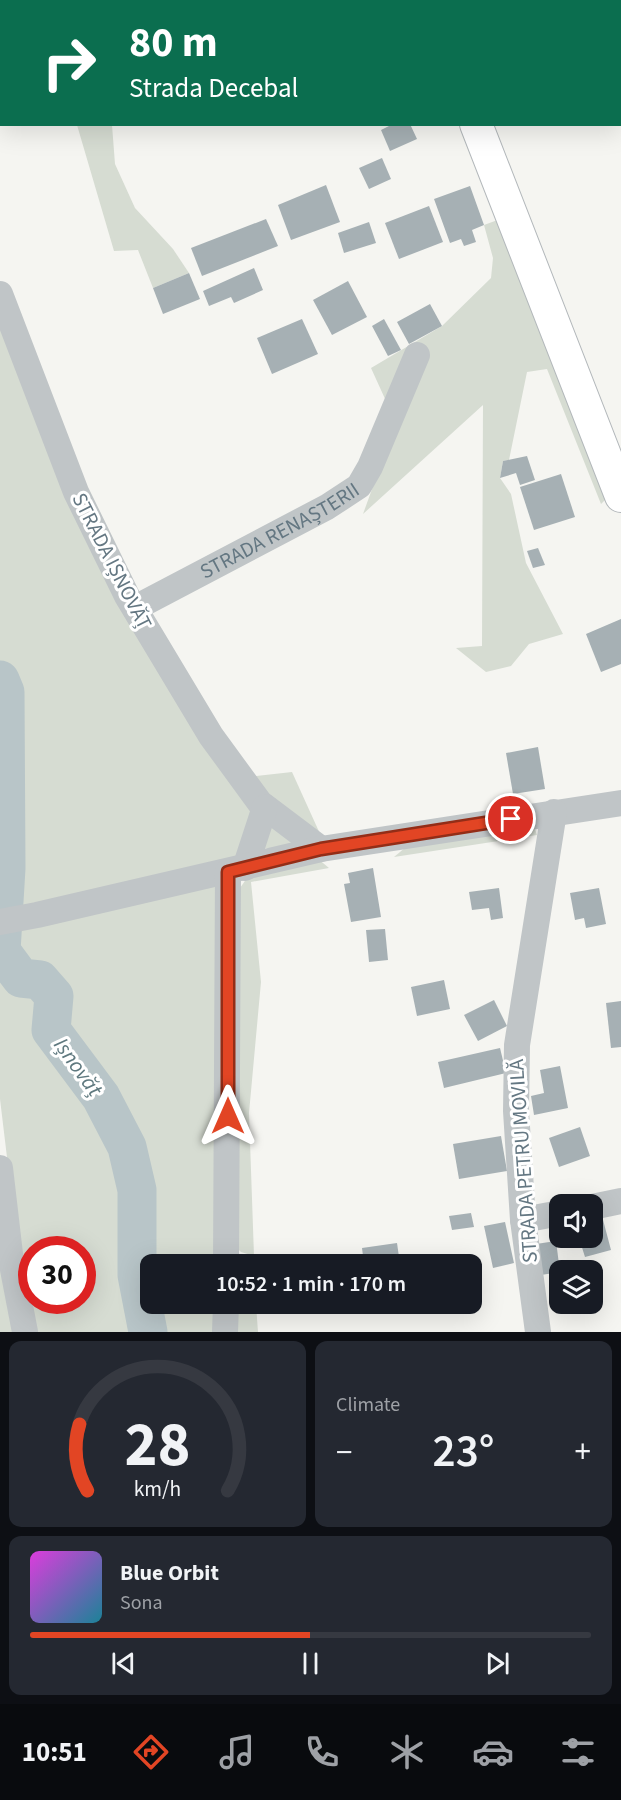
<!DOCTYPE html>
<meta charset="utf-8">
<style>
body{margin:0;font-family:"Source Sans 3",sans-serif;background:#242831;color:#f1f3f6;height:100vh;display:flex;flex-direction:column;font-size:22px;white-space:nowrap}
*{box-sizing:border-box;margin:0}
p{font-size:20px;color:#9ea1a6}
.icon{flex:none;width:33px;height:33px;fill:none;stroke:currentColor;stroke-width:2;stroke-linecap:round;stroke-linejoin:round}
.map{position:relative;height:1332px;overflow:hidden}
.panel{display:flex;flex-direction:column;gap:9px;padding:9px;background:#0d0f14;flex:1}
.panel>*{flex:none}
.hud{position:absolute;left:0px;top:0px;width:621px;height:126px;box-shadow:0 6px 24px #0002;background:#0b6e4f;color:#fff;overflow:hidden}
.tools{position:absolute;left:549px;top:1194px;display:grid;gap:12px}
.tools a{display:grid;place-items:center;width:54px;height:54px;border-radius:12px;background:#171b24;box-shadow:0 6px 24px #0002;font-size:30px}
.speed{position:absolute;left:18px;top:1236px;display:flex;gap:12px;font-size:30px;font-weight:700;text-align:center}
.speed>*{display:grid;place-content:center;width:78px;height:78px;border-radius:50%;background:#171b24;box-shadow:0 6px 24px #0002;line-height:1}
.speed .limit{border:9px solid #d22;background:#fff;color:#111}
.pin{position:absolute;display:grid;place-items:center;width:51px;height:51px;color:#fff;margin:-26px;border:3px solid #fff;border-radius:50%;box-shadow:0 2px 6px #0007}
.me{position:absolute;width:66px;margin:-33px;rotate:0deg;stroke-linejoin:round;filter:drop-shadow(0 0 4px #0008)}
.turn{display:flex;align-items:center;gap:21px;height:126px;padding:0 30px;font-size:27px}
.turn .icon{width:78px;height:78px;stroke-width:2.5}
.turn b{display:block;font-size:42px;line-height:51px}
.big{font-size:45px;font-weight:600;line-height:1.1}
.panel .widget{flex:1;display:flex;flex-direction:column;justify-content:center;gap:9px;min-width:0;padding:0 21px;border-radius:12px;background:#242831}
.panel .dial{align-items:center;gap:0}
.dial svg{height:156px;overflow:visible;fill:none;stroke:#363941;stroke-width:7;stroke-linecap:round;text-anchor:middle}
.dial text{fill:#f1f3f6;stroke:none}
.song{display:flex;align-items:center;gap:18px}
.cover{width:72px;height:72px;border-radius:9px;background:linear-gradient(135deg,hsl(300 70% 55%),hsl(190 70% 35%))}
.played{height:6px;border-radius:3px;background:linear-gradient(90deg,#e24524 50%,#363941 50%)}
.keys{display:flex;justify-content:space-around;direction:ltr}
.heat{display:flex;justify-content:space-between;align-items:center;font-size:33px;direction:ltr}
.panel .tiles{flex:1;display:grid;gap:9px;grid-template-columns:1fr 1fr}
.widget:last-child{grid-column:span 2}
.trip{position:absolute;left:140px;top:1254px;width:342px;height:60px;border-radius:12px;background:#171b24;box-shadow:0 6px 24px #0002;font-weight:600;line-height:60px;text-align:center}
.tab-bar{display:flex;height:96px;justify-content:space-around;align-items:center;background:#090b0e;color:#9ea1a6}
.tab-bar .icon{width:42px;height:42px}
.tab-bar .active{color:#e24524}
.tab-bar b{font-size:27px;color:#f1f3f6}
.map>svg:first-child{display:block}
</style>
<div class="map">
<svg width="621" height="1332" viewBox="0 0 621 1332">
<rect width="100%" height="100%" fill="#f5f5f1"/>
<g fill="#d6dcd2" fill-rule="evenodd">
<path d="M77,125H112L115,164L135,208L173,249L189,273L153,288L138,250L114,251Z"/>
<path d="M503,218L608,497L601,504L547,369L527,372L509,460L503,461L500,478L511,494L526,563L563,634L529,644L511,666L486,672L456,648L482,646L483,405L363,514L396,423L371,368L442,326L491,278L493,258L484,225Z"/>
<path d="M0,321L50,448L254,810L240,858L0,914Z"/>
<path d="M292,772L321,836L266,799L248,777Z"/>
<path d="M270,820L304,845L260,849Z"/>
<path d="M534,826L537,835L394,857L406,847Z"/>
<path d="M317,858L329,868L251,882L261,982L249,1113L254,1256L241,1252L233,1244L240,888L247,878Z"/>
<path d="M220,884L216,1264H150V1304H216V1332H37L18,1249L0,1099V934ZM32,1250H82V1300H32Z"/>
<path d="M0,1259L17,1332H0Z"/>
<path d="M233,1304H256L258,1332H232Z"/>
</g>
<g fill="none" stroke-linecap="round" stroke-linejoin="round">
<path stroke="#b8c5c8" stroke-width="39" d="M0,680L5,692L6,868L1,951L21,978L40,980L54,996L51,1030L101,1097L127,1147L137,1190V1275L148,1332"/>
</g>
<g fill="#a6b0b4">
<path d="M393,124H410L417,139L390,151L381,130Z"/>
<path d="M382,158L391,179L369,189L359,168Z"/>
<path d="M326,185L340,222L291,240L278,205Z"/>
<path d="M470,186L484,225L472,230L476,242L464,246L461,239L450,243L434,199Z"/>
<path d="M429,206L443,242L399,259L385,223Z"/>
<path d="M266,219L278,246L202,276L191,248Z"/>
<path d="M369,222L376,243L344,253L338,233Z"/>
<path d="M254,268L263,290L234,303L231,297L209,306L203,291Z"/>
<path d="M189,273L200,299L163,314L153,288Z"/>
<path d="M348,281L367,317L332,335L313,300Z"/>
<path d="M430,304L442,326L409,344L397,322Z"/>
<path d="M302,319L318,354L272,374L257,338Z"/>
<path d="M384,319L401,350L388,356L372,326Z"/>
<path d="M527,456L535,480L520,485L516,473L500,478L503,461Z"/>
<path d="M561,474L575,517L534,530L520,487Z"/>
<path d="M538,548L545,565L533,568L527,551Z"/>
<path d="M621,619V664L601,672L586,634Z"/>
<path d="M538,747L545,789L513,794L506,753Z"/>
<path d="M373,868L381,917L351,922L344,884L350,883L348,873Z"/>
<path d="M499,888L503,918L491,920L489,908L472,910L469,892Z"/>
<path d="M599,888L606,924L586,928L584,918L575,920L570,893Z"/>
<path d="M385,929L388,960L369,962L366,930Z"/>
<path d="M444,980L450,1009L417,1016L411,987Z"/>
<path d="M494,1000L507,1026L478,1041L464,1015Z"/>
<path d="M621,1001V1047L611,1048L606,1003Z"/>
<path d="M500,1048L506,1073L444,1088L438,1062Z"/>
<path d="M560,1066L568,1108L534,1115L531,1096L544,1093L540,1070Z"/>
<path d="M580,1127L590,1156L559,1167L549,1138Z"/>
<path d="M501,1136L507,1171L459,1179L453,1144Z"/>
<path d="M471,1213L474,1227L452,1230L449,1216Z"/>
<path d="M602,1216L611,1250L585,1257L579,1238H592V1219Z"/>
<path d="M505,1222L514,1263L493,1268L484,1226Z"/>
<path d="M556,1241L560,1272L541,1275L536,1244Z"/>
<path d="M397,1243L400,1264H364L362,1248Z"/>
</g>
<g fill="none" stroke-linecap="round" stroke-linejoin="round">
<g stroke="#b3b8bb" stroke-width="34">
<g id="major">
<path d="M427,0L428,2"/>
<path d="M476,124L621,496"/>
</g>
</g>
<g stroke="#c0c5c7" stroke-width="26">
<path d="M587,2L590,0"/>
<path d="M0,294L76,492L127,596L211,736L260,803L321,849"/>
<path id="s1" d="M135,608L327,507L359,486L370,467L417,355"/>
<path d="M245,868L265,807"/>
<path d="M0,922L37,915L321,849L621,803"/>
<path d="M0,1168L10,1254L25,1332"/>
<path d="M592,1207L621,1201"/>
<path d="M523,1220L560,1213"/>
<path d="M226,1264L228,872"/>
<path d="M225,1332L226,1304"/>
<path d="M538,1332L523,1220L516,1111L517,1045L554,812"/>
</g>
<use href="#major" stroke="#fff" stroke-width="32"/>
</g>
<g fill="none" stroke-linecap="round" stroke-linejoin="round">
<g stroke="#932d17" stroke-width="15">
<path id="route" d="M228,1116V872L321,849L511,819"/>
</g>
<use href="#route" stroke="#e24524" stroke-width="10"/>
</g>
<g text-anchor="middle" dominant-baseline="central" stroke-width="6" stroke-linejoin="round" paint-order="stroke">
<g font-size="21" fill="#647782" stroke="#fff">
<text stroke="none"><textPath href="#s1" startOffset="164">STRADA RENAȘTERII</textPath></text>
<text transform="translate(112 561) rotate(63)">STRADA IȘNOVĂȚ</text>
<text transform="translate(523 1161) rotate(-94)">STRADA PETRU MOVILĂ</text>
</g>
<g font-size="22" font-style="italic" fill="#5f797f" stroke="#fff">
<text transform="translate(78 1067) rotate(54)">Ișnovăț</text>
</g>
</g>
</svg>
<div class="tools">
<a><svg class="icon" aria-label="sound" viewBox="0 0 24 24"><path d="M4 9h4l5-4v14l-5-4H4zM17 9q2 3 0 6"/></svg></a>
<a><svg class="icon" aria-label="layers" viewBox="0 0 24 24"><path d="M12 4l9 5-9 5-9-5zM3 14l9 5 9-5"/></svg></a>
</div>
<div class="speed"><div class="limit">30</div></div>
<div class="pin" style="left:511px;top:819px;background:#d93025"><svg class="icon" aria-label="arrive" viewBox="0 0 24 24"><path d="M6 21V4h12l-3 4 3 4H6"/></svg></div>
<svg class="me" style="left:228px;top:1116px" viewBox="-20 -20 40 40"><path d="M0-17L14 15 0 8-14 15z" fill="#e24524" stroke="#fff" stroke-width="4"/></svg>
<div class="trip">10:52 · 1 min · 170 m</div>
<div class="hud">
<div class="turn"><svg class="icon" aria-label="right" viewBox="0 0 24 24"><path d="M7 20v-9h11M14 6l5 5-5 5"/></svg><div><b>80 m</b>Strada Decebal</div></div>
</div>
</div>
<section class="panel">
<div class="tiles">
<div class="widget dial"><svg viewBox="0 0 100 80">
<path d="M14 69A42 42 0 1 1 86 69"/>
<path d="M14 69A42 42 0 0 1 10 35" stroke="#e24524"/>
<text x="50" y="56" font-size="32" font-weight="700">28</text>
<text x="50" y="72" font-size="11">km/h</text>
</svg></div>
<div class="widget"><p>Climate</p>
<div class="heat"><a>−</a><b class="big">23°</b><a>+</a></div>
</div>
<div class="widget">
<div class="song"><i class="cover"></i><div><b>Blue Orbit</b><p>Sona</p></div></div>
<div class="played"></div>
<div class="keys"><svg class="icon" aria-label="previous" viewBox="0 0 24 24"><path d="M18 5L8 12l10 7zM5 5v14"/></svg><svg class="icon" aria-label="pause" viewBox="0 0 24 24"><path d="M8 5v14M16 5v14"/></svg><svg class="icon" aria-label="next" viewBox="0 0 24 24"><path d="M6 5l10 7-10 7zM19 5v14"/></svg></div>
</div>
</div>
</section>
<nav class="tab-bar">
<b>10:51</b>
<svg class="icon active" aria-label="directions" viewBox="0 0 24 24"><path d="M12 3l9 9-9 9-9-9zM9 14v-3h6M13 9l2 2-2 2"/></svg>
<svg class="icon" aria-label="music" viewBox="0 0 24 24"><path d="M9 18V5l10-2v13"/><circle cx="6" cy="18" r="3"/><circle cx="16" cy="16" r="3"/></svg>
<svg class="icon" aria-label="phone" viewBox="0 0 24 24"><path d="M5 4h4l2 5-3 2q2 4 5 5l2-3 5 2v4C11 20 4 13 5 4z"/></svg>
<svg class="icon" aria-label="climate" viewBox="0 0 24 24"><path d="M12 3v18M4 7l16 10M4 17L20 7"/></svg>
<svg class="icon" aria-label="car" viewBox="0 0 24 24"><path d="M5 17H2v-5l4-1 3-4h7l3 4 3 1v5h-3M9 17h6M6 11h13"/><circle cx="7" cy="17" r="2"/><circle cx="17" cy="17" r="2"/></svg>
<svg class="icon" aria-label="filters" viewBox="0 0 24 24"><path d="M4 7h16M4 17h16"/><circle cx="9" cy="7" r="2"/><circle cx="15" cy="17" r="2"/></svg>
</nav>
